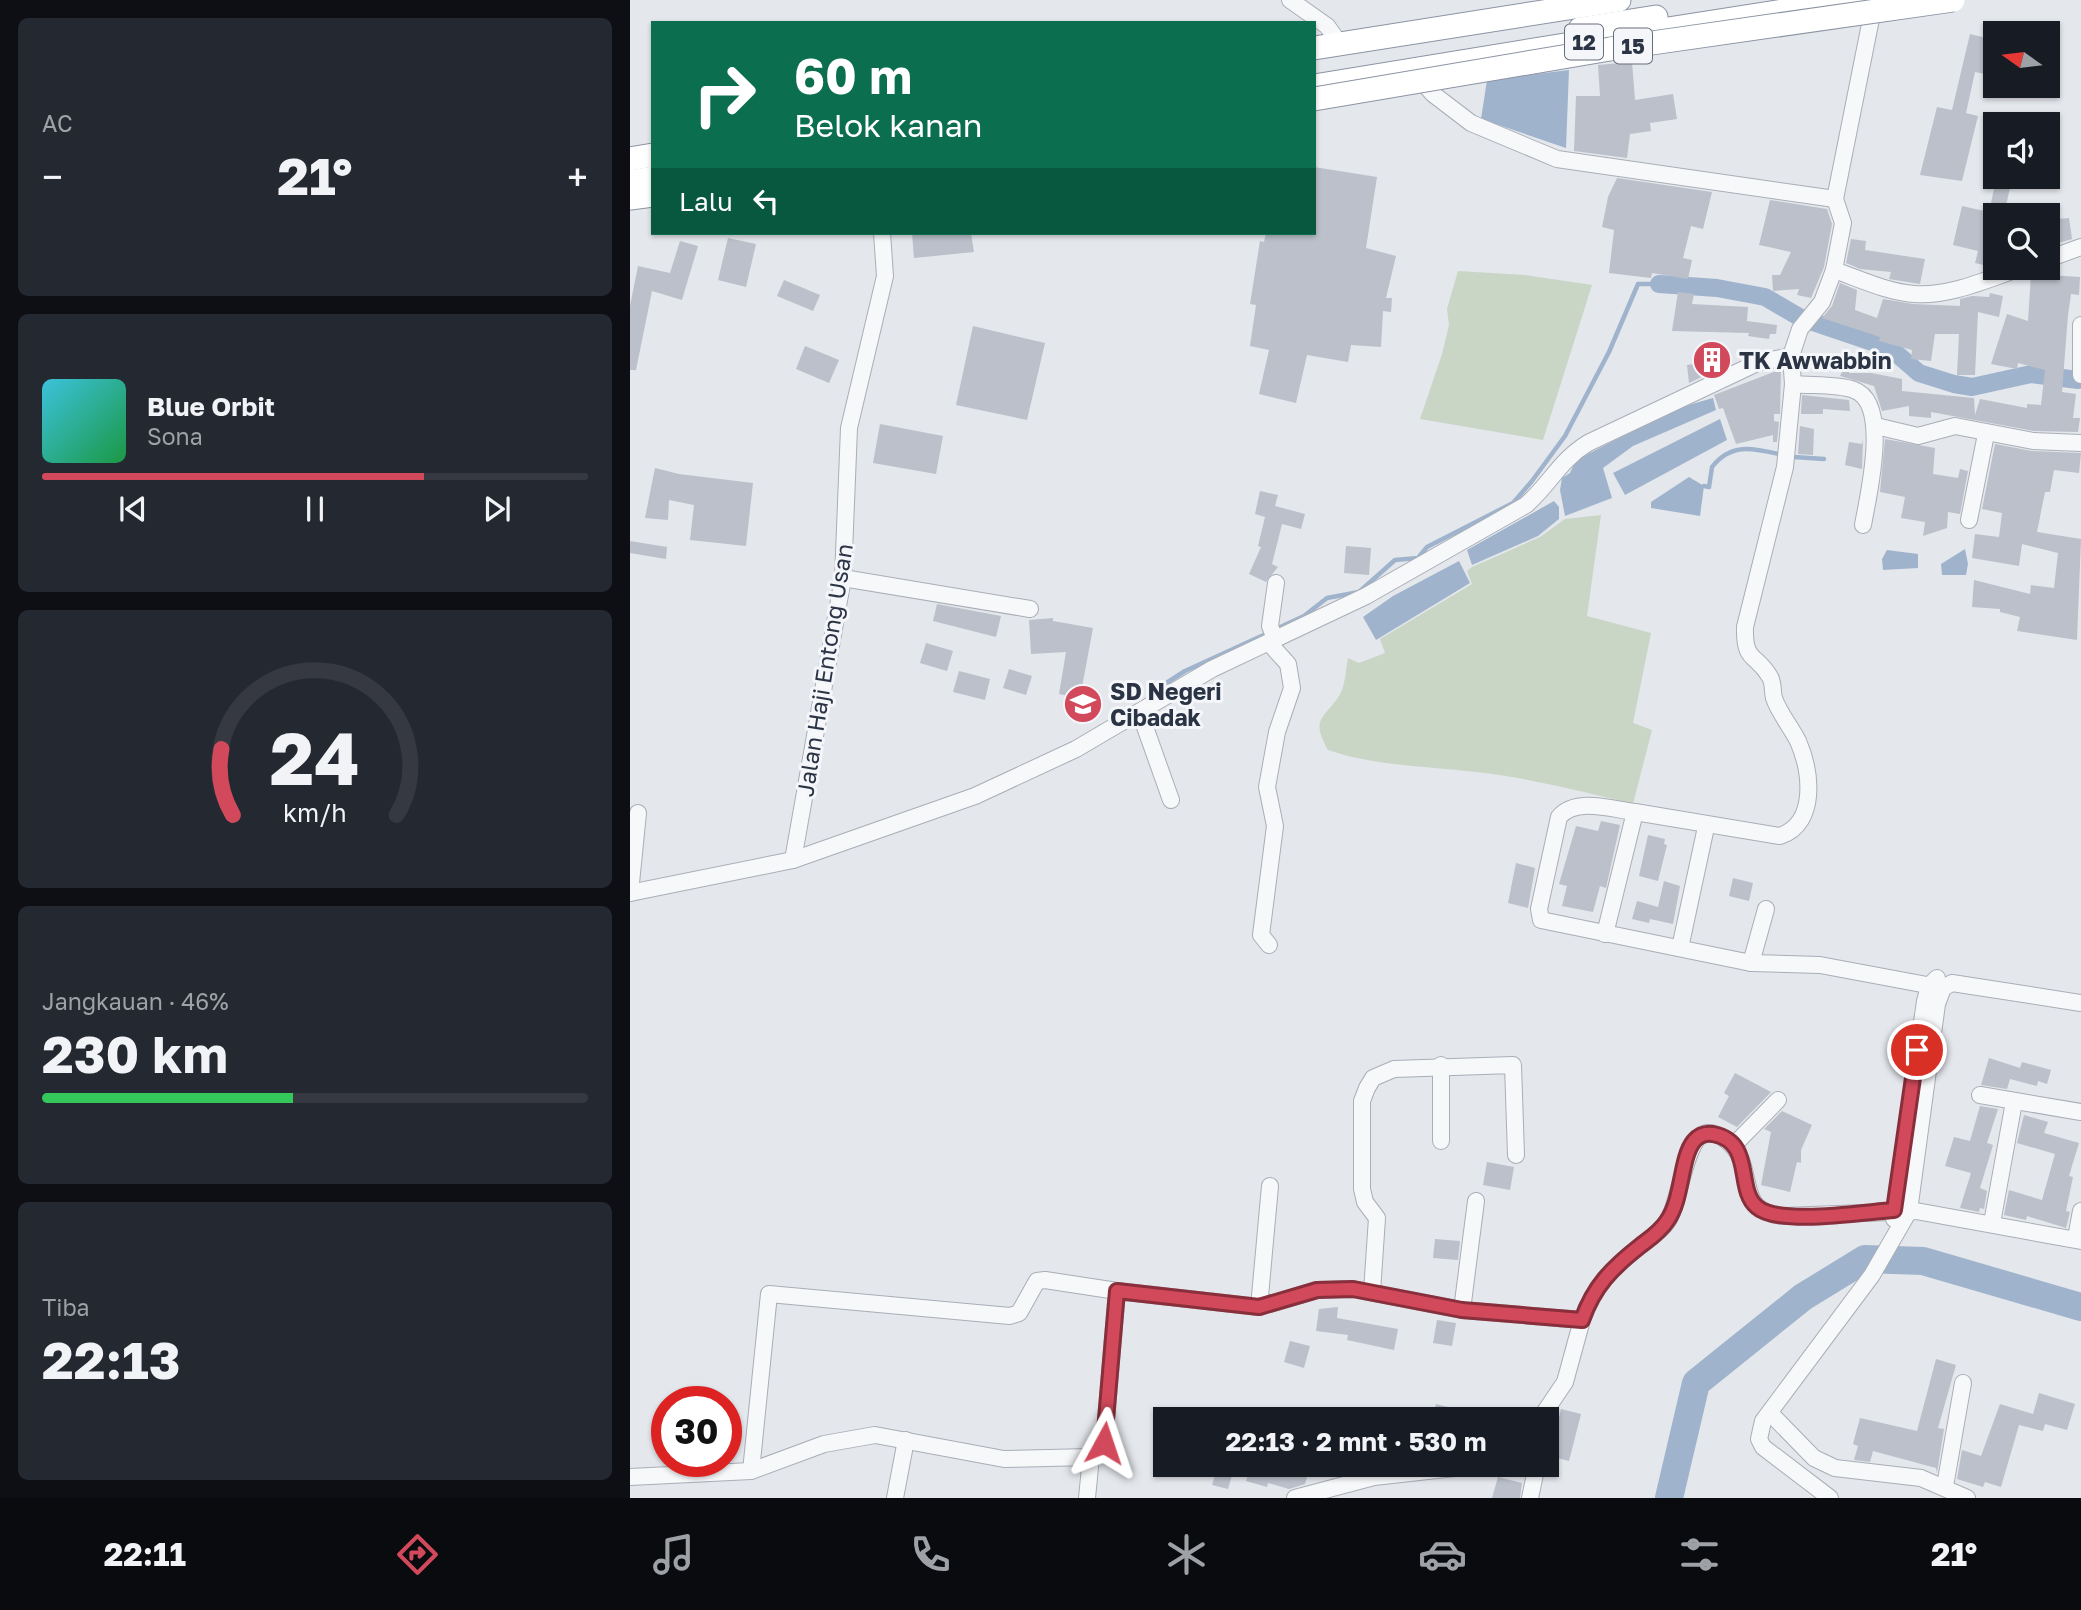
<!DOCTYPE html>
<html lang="id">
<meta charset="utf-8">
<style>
body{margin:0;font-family:"Golos Text",sans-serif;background:#242831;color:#f1f3f6;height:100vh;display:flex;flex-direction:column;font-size:26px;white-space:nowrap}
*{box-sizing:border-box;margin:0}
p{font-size:23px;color:#9ea1a6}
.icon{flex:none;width:38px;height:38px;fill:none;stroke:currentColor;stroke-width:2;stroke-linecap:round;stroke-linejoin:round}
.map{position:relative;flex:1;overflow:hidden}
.side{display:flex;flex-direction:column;gap:18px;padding:18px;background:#0d0f14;width:630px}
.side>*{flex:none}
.banner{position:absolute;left:21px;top:21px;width:665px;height:214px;border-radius:0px;box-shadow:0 2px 5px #0004;background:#0b6e4f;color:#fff;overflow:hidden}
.needle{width:46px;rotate:284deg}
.buttons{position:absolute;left:1353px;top:21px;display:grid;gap:14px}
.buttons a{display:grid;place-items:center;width:77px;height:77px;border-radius:0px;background:#171b24;box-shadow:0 2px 5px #0004;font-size:35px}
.speed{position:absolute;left:21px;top:1386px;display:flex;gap:14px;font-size:35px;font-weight:700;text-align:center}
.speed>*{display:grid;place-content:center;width:91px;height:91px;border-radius:50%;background:#171b24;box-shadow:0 2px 5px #0004;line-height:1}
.speed .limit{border:10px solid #d22;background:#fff;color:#111}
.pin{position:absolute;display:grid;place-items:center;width:60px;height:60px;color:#fff;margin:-30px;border:4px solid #fff;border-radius:50%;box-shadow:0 2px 7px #0007}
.me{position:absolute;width:77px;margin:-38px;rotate:5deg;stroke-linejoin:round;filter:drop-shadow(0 0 5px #0008)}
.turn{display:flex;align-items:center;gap:24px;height:147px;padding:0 28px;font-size:32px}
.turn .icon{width:91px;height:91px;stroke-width:2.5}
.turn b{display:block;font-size:49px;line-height:60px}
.then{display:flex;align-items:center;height:66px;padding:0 28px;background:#0003;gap:14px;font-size:26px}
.big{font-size:52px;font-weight:700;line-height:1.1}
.side .card{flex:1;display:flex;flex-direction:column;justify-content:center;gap:10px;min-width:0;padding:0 24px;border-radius:10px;background:#242831}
.side .dial{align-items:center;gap:0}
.dial svg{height:182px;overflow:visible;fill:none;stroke:#363941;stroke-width:7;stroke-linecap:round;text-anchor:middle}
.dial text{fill:#f1f3f6;stroke:none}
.song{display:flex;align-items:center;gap:21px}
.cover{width:84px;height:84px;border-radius:10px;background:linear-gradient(135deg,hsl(190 70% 55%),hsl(140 70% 35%))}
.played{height:7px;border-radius:4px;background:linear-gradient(90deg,#d1495b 70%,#363941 70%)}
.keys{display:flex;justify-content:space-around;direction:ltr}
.heat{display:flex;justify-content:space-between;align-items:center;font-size:38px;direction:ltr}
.charge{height:10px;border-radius:5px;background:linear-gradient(90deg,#34c759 46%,#363941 0)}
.trip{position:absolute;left:523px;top:1407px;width:406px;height:70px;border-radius:0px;background:#171b24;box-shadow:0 2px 5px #0004;font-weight:700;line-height:70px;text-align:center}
.tabs{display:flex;height:112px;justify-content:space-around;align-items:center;background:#090b0e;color:#9ea1a6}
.tabs .icon{width:49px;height:49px}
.tabs .on{color:#d1495b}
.tabs b{font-size:32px;color:#f1f3f6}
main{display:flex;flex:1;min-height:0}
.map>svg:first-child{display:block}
</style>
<main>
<section class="side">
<div class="card"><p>AC</p>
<div class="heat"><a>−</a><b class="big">21°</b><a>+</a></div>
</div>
<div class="card">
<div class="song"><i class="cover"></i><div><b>Blue Orbit</b><p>Sona</p></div></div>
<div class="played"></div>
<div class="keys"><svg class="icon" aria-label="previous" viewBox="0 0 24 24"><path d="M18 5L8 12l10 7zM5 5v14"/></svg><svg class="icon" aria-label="pause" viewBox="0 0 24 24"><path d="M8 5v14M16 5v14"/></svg><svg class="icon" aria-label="next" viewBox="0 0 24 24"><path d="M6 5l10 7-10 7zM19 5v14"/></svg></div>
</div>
<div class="card dial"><svg viewBox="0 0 100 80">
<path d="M14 69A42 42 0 1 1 86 69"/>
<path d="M14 69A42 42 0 0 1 9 40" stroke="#d1495b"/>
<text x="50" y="56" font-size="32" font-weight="700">24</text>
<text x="50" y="72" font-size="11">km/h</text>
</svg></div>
<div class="card"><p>Jangkauan · 46%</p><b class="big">230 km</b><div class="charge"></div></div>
<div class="card"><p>Tiba</p><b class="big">22:13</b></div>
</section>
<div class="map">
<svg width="1451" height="1498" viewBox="0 0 1451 1498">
<rect width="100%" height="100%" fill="#e4e7ec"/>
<g fill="#c9d6c5">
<path d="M828,271L895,275L962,285L913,440L790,419L812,354L819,325L817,309Z"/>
<path d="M971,515L957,616L1021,633L1003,723L1022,730L1003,804C951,791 899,778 846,772C796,766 745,766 698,750C680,718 694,719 709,696C715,687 716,669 718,658L729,663L755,653L750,639L842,584L837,571L842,567L910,537L935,519Z"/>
</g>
<g fill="#9fb4cc">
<path d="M939,70L936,148L851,119L857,80Z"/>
<path d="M1083,398L1086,410L1003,446L973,468L982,498L935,516L930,490L932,478L940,473L946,460L1048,408Z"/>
<path d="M1090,419L1097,440L995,495L983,473Z"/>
<path d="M1059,477L1074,486L1070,516L1021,508V502Z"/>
<path d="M924,501L929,507V519L908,536L842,565L837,550Z"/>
<path d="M1335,549L1338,564L1336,575H1312L1311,564Z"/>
<path d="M1257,550L1288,554V568L1253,570L1252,559Z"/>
<path d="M829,561L840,583L746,640L733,617L763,596Z"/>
</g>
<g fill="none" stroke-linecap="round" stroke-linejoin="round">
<g stroke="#9fb4cc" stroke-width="4.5">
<path d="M1164,457L1194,459"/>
<path d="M1074,486L1079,487L1082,467C1102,441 1126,449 1153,455"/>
<path d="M646,629L674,616L697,598L729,592L765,560L788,558L797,547L883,503L902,481L935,436L979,352L1008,284H1029"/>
<path d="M527,689L555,671L638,633"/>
</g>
<path stroke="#9fb4cc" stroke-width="18" d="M1029,284L1087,288L1135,297L1171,318L1260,348L1289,373L1324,384L1342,387L1401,374L1448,380"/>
<path stroke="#9fb4cc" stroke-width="28" d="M1039,1498L1066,1383L1173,1297L1235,1259L1293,1261L1451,1307"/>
</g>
<g fill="#bbc0ca">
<path d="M1340,34L1365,40V76L1345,72L1336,113L1348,116L1332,181L1290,175L1307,107L1322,110Z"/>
<path d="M1002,62L1005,100L1043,94L1047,119L1020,123L1021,131L1000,134L997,158L944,151L946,96H970L968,65Z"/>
<path d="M684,167L747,177L736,248L766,256L756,298H762L761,312L753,311L751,347L721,345L718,362L677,355L666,403L629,394L639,350L620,346L626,305L620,304L630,241L634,242L636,233H684Z"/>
<path d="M987,178L1082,192L1073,229L1061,226L1053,258L1062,260L1058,279L1022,273L1021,278L979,273L984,230L972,227L978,197Z"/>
<path d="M1366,180L1381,183L1374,215H1365V266L1362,267L1345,263L1348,251L1323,245L1332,206L1359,212Z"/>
<path d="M1140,200L1197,209L1202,224L1194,267L1181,298L1167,295L1169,289L1143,291L1142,275H1150L1161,252L1129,245Z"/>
<path d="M1439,218L1442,239L1418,246V220Z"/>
<path d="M282,233H341L344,252L284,258Z"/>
<path d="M98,238L126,244L116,287L88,280Z"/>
<path d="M1221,239L1236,241L1235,250L1295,259L1290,284L1259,279L1261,272L1230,269L1216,263Z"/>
<path d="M50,241L68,246L52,300L22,291L6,370H0V306L8,266L40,273Z"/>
<path d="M1401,274L1450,277L1449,295L1441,294L1438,315L1432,392L1446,394L1443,418H1450L1448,432L1404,431L1301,412V418L1279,416V406L1252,411L1244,386L1210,376L1215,366L1219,367V373H1241L1272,379V391L1344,398L1345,415L1350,399L1397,408V404L1411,405L1415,370L1388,363L1387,369L1361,364L1377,314L1398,321Z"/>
<path d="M154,280L190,295L183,311L147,296Z"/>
<path d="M1210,283L1227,290L1225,310L1247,318L1253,299L1283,304L1330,306V299L1342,296L1359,297L1360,293L1373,296L1369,317L1348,312L1345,375H1327L1329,334H1305L1301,361L1281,359L1282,350L1249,341L1250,337L1192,318L1202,306Z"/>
<path d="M1048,292L1064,294L1062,304L1118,307L1117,321L1147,325L1146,334H1140L1139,339L1118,336L1119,333L1042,331Z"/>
<path d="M343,326L415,343L397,420L326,405Z"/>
<path d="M175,346L209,360L199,383L166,369Z"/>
<path d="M1088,360L1089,369L1059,383L1057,365Z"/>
<path d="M1151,369L1150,414H1144V421L1149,422L1147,442H1143V435L1106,444L1093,408L1089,409L1084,395Z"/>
<path d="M1172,395L1219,400L1220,411L1193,409V414H1171Z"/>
<path d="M250,424L313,436L306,474L243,463Z"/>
<path d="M1170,426L1184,429L1183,455L1168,454Z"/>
<path d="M1233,439L1232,469L1215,465L1219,442L1232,444Z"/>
<path d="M1255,439L1305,448L1303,474L1328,478L1330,469L1338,471L1330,514L1318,512L1317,528L1293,536L1295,522L1271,518L1275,497L1250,492Z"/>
<path d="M1365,444L1402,451L1451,453L1449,473L1424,470L1420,492H1415L1407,532L1451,539L1447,640L1387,631L1390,617L1370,612V609L1342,607L1344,580L1400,594L1401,585L1424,588L1428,553L1392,544L1389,566L1342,558L1345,534L1369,537L1372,513L1352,509Z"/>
<path d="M25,468L49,474L123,483L116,546L60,540L64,505L39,500L38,520L15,518Z"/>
<path d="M630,491L648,495L645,506L675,514L671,529L652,524L642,564L648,567L636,582L619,574L631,547L628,546L635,517L625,514Z"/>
<path d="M0,541L37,547L36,559L0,553Z"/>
<path d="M716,546L741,548L739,575L714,573Z"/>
<path d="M307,604L371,616L366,637L303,621Z"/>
<path d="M423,618V621L463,628L450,698L429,694L436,652L401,654L399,620Z"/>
<path d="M296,643L323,651L317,671L290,663Z"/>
<path d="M379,669L402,676L396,695L373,688Z"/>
<path d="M329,671L360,679L355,700L323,692Z"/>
<path d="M971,821L990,825L976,888L970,886L963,912L932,906L937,886L929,884L946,826L968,831Z"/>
<path d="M1018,835L1035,839L1034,844L1037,845L1028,881L1009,876Z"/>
<path d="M886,863L905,868L898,908L878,903Z"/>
<path d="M1103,878L1123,883L1119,901L1099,896Z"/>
<path d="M1034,881L1050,886L1043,924L1020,919L1019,923L1002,919L1007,901L1028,907Z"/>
<path d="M1359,1058L1390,1068L1392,1062L1421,1070L1417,1084L1408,1081L1407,1086L1380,1079L1377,1089L1351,1085Z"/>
<path d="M1105,1073L1141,1092L1107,1127L1088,1117L1099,1096L1094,1093Z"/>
<path d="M1350,1106L1368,1109L1357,1143L1363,1145L1350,1188L1357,1191L1354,1209L1350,1208L1349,1212L1330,1208L1341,1173L1315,1166L1324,1137L1340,1141Z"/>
<path d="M1152,1111L1182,1125L1171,1150V1163L1167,1162L1160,1192L1131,1185L1141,1132L1134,1129Z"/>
<path d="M1394,1115L1418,1122L1414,1133L1449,1143L1439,1176L1443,1177L1436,1211L1440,1212L1436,1228L1397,1216L1396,1220L1374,1215L1379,1190L1412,1200L1425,1154L1387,1143Z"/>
<path d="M857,1162L884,1167L880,1190L853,1185Z"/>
<path d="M805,1239L830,1241L828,1260L803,1258Z"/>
<path d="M708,1307L707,1318L768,1329L764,1350L717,1340L718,1335L686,1331L689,1309Z"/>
<path d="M807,1320L826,1323L822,1346L803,1343Z"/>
<path d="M660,1341L680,1346L674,1368L654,1362Z"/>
<path d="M1306,1359L1326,1365L1308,1428L1314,1429L1307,1473L1306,1468L1243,1451L1240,1462L1224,1460L1228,1446L1223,1444L1230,1418L1287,1431Z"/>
<path d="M1409,1393L1445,1404L1437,1430L1415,1424L1413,1431L1389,1425L1371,1487L1355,1482L1353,1487L1327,1479L1332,1450L1351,1456L1370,1404L1403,1414Z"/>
<path d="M806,1404L849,1415L848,1419H802Z"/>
<path d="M931,1409L951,1414L939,1461L920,1456Z"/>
<path d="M588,1465L604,1468L598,1489L582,1485Z"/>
<path d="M621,1465L662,1473L663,1469L678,1473L675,1484L659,1489L638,1483L637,1487L616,1481Z"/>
<path d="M679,1465H722L720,1472L706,1476L679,1468Z"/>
<path d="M868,1477L892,1483L890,1498H862Z"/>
</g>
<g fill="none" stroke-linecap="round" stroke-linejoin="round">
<g stroke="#a9aeb7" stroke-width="18">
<g id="minor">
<path d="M660,0L697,26L710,44"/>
<path d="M787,76L803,94L841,123L927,159L1205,199"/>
<path d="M1418,259L1451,247"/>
<path d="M1204,270C1230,279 1257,292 1284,294C1319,297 1358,279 1391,268"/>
<path d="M1451,325V375"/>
<path d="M1163,384C1182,386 1207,384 1224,390C1261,403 1238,496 1233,525"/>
<path d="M1246,426L1288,436L1325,426L1403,441L1451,443"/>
<path d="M1339,520L1356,434"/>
<path d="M213,578L400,609"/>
<path d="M645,639L640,626L646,583"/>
<path d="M639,643L658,664L662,688L647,732L637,787L645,826L631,935L639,945"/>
<path d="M510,713L541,800"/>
<path d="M1005,812C981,809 946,797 929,817L909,909L911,920L1121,963L1190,965L1313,988"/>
<path d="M163,860L213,578L219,428L255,276L252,233"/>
<path d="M0,893L163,860L345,796L446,749L582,669L736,596L896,505C920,484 930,460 958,443L1127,363L1161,356"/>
<path d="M0,893L8,813"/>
<path d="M975,934L1005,812L1150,836C1188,823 1181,771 1168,741C1161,727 1149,713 1144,698C1142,691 1144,684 1140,677C1126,653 1114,663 1115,627L1155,467L1163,384L1161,356L1170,329L1192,302L1204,270L1213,223L1205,199L1244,4"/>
<path d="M1050,948L1076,827"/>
<path d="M1121,963L1136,909"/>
<path d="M1350,1095L1451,1112"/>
<path d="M811,1141V1065"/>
<path d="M1103,1146L1148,1100"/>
<path d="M1264,1219L1295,1001L1299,986L1307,978"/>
<path d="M1362,1223L1384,1102"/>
<path d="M1446,1238L1451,1211"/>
<path d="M742,1292L747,1218L735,1202L732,1189V1101L737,1088L743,1078L764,1069L883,1065L886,1155"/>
<path d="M629,1307L640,1186"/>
<path d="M832,1310L846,1201"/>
<path d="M1140,1413L1184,1458L1205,1468L1291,1478L1337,1498"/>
<path d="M910,1419L935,1382L952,1320"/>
<path d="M121,1471L139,1294L380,1316L389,1313L407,1281L415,1280L487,1291"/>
<path d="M0,1477L121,1471L194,1444L245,1435L374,1459L461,1457L474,1443L487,1291L629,1307L687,1290L723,1289L832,1310L952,1320C964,1286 981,1269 1009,1247C1019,1239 1030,1232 1037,1222C1050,1204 1055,1135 1077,1133C1084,1133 1091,1136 1096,1140C1130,1165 1100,1213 1155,1216L1286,1211L1451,1241"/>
<path d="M1315,1486L1333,1383"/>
<path d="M265,1498L276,1440"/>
<path d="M457,1498L461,1457"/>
<path d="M665,1498L744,1477L851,1465"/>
<path d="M900,1498L907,1465"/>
<path d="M1200,1498L1133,1447L1129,1439L1133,1421L1242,1275L1279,1211L1307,1004L1313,988L1322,983L1451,1003"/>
</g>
</g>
<g stroke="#8b94a3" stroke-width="25">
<g id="highway">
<path d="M950,29L1026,17"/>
<path d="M1006,34L1224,0"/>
<path d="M684,48L989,0"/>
<path d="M684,86L972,39"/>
<path d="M0,159L23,155"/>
<path d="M0,182L23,178"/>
<path d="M0,198L23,195"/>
</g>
</g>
<use href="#minor" stroke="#f7f8fa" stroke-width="16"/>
<use href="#highway" stroke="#fff" stroke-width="23"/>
<g stroke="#8b94a3" stroke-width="25" stroke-linecap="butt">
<path id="highway-bridge" d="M684,99L980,49L1323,0"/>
</g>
<use href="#highway-bridge" stroke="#fff" stroke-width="23"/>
</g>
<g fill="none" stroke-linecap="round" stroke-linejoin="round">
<g stroke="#882f3b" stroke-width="18">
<path id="route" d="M474,1443L487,1291L629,1307L687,1290L723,1289L832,1310L952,1320C964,1286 982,1268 1010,1246C1019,1239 1030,1232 1037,1221C1053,1199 1050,1158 1064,1141C1069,1135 1076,1133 1083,1134C1125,1142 1105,1189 1127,1207C1148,1226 1234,1212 1264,1210L1287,1050"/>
</g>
<use href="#route" stroke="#d1495b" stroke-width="12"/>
</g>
<defs>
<g id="building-disc" transform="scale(2.0125)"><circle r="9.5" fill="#d1495b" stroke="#f4f6f9"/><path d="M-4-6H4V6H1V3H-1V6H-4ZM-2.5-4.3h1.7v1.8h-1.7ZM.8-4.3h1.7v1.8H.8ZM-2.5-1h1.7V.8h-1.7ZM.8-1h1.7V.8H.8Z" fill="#fff"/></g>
<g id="school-disc" transform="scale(2.0125)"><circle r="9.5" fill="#d1495b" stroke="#f4f6f9"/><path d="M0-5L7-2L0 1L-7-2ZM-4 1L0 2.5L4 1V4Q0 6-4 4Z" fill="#fff"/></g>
</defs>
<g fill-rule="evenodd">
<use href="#building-disc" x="1082" y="360"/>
<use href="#school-disc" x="453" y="704"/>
</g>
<g text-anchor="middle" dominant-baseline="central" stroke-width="6" stroke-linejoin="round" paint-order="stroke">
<g fill="#f4f6f9" stroke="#676e7b" stroke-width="2">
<rect x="935" y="24.5" width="38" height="35" rx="5"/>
<rect x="984" y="28.5" width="38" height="35" rx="5"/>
</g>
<g font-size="21" font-weight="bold" fill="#2b3445">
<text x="954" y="42">12</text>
<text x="1003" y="46">15</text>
</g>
<g font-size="23" font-weight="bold" fill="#2b3445" stroke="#f4f6f9" text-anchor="start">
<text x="1109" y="360">TK Awwabbin</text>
<text x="480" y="691">SD Negeri<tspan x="480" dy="26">Cibadak</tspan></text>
</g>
<g font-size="23" fill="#2b3445" stroke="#f4f6f9">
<text transform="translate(194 670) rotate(-81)">Jalan Haji Entong Usan</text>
</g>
</g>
</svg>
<div class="buttons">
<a><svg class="needle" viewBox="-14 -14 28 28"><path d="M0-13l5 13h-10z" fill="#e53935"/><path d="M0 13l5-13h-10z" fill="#9ea1a6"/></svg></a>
<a><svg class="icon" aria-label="sound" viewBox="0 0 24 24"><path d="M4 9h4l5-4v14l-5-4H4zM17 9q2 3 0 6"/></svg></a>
<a><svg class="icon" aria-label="search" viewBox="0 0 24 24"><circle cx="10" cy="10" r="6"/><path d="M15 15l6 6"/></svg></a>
</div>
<div class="speed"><div class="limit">30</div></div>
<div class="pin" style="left:1287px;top:1050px;background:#d93025"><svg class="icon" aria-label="arrive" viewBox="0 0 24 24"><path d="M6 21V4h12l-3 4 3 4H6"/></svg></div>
<svg class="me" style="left:474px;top:1443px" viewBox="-20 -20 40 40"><path d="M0-17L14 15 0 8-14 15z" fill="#d1495b" stroke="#fff" stroke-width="4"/></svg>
<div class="trip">22:13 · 2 mnt · 530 m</div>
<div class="banner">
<div class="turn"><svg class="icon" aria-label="right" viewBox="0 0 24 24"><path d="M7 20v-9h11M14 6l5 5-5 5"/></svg><div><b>60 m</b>Belok kanan</div></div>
<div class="then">Lalu<svg class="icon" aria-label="left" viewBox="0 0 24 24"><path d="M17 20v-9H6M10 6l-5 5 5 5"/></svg></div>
</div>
</div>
</main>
<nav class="tabs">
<b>22:11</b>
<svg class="icon on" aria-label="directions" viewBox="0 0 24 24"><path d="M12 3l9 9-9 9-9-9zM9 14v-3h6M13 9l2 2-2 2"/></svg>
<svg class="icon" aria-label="music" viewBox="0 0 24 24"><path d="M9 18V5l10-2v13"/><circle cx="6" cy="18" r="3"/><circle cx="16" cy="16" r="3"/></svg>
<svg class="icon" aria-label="phone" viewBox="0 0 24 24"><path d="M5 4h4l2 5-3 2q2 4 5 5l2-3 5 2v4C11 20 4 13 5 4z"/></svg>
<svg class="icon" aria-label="climate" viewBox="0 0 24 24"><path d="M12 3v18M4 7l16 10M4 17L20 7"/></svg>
<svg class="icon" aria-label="car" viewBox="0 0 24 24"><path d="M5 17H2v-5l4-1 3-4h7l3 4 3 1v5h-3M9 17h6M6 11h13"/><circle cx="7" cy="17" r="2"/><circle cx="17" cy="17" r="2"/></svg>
<svg class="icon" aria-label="filters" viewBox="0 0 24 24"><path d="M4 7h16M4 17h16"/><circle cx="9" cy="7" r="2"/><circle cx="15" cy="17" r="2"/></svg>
<b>21°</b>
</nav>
